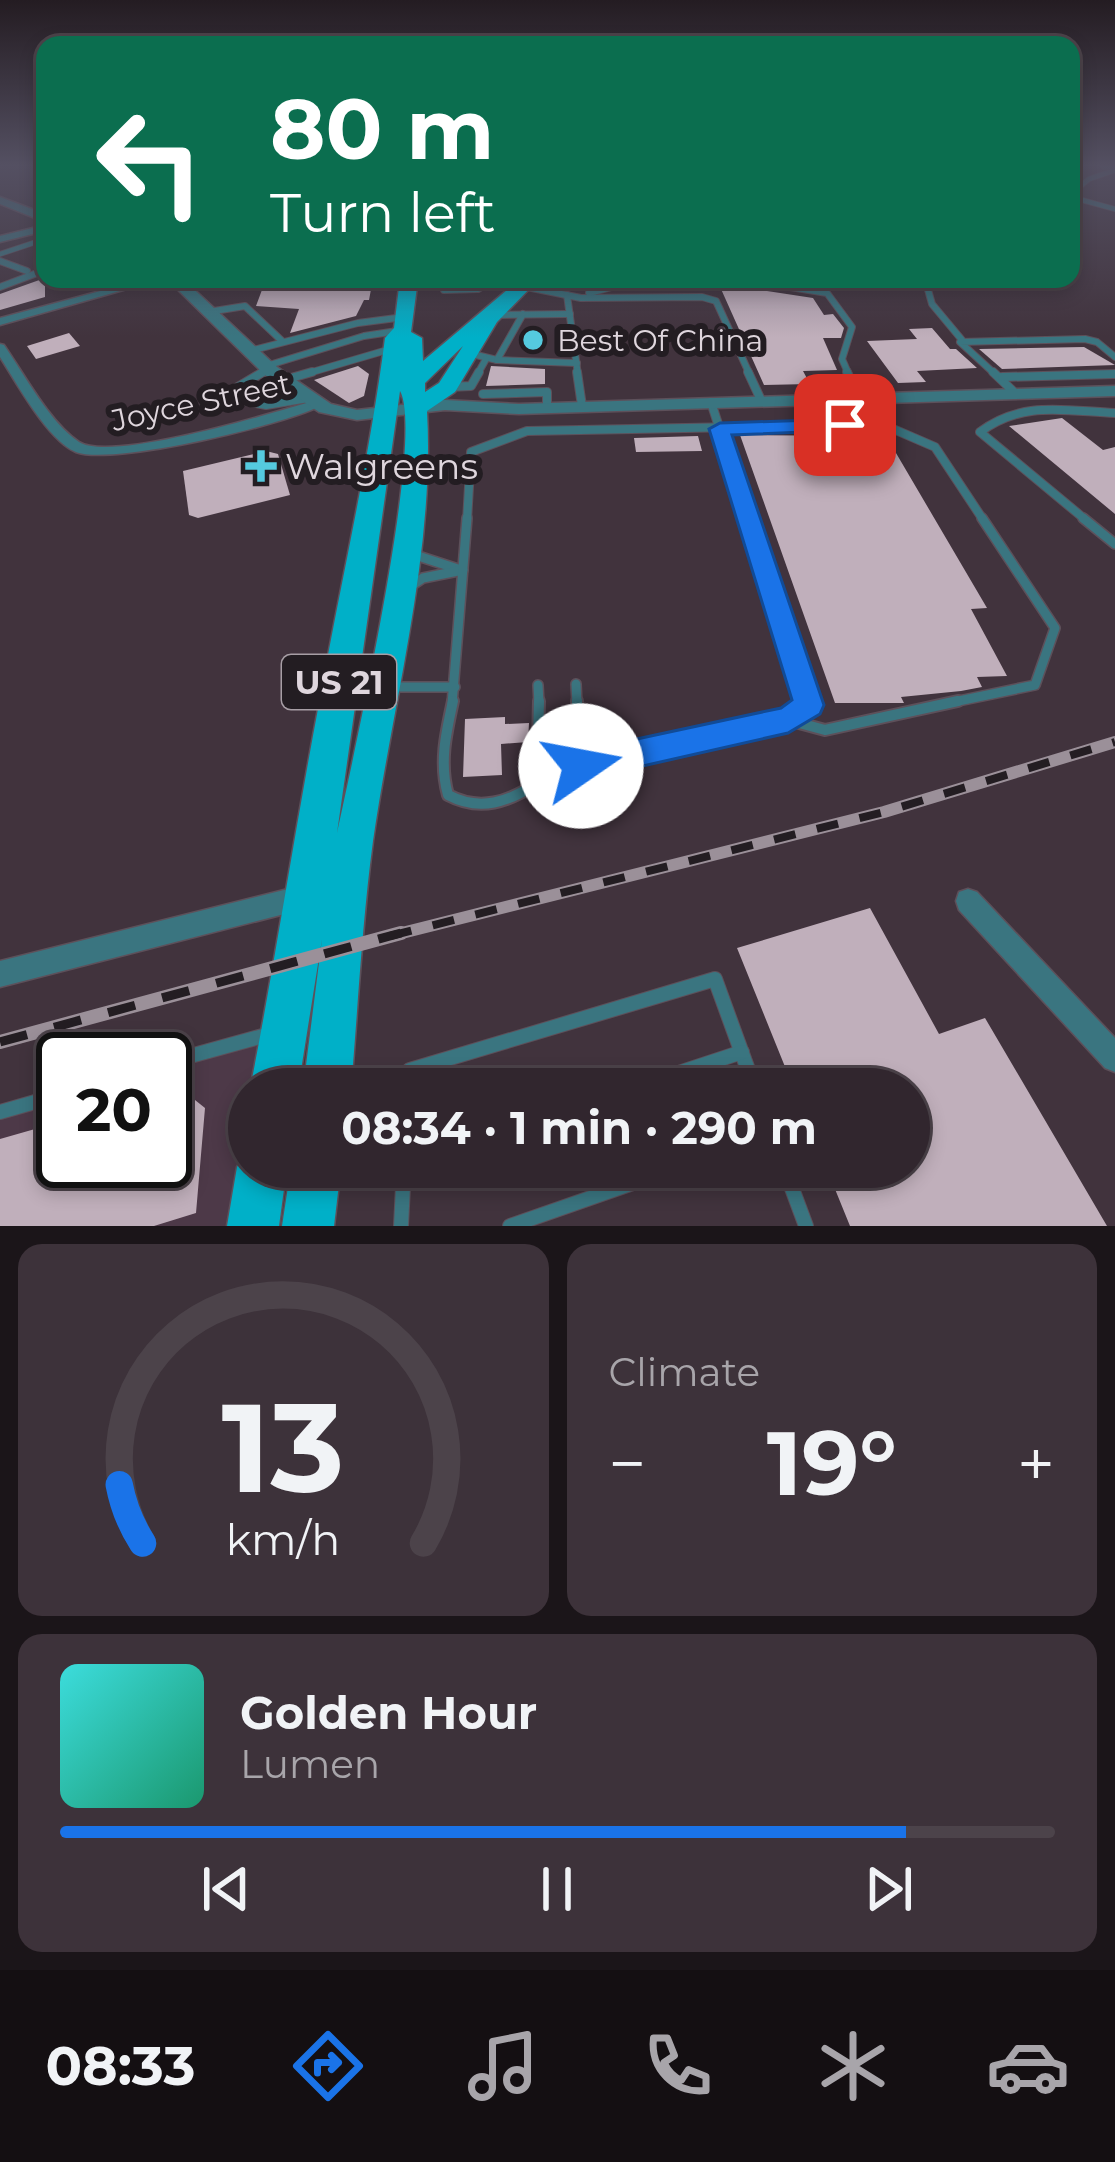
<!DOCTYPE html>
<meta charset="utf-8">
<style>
body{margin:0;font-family:Montserrat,sans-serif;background:#3d323a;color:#f1f3f6;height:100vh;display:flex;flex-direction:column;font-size:45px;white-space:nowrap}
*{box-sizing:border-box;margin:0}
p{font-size:39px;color:#a8a5aa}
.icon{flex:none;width:66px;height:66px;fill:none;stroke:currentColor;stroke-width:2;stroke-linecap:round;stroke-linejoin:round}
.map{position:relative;height:1226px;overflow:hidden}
.drawer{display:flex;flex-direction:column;gap:18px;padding:18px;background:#1b1519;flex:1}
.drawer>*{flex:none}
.guide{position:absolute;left:36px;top:36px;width:1044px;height:252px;border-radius:24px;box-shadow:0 6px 18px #0003,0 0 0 3px #4c434a;background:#0b6e4f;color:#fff;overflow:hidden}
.speed{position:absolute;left:36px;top:1032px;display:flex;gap:24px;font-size:60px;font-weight:700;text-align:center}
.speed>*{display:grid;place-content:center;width:156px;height:156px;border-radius:50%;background:#31262e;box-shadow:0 6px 18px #0003,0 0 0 3px #4c434a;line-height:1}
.speed .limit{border:6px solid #111;border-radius:18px;background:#fff;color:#111}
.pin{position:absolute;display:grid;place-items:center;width:102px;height:102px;color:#fff;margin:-51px;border-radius:24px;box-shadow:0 6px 18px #0006}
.me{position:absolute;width:132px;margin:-66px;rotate:78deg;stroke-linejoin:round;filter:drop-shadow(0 0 9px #0008)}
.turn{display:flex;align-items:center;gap:42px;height:252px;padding:0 36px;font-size:54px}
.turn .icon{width:156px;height:156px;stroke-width:2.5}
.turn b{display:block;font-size:84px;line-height:102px}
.big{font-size:90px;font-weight:700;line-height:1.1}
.drawer .widget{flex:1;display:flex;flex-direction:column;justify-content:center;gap:18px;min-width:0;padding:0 42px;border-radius:24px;background:#3d323a}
.drawer .dial{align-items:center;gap:0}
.dial svg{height:312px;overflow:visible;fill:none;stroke:#4c434a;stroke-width:7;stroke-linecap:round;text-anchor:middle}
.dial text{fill:#f1f3f6;stroke:none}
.song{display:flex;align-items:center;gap:36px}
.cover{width:144px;height:144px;border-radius:18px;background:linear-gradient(135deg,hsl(180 70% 55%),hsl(160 70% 35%))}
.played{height:12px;border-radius:6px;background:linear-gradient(90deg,#1a73e8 85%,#4c434a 85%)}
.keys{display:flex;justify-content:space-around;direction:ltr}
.heat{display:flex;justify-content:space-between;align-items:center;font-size:66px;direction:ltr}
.drawer .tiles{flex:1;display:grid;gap:18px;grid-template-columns:1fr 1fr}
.widget:last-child{grid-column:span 2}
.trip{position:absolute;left:228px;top:1068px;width:702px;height:120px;border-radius:60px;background:#31262e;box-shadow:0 6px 18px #0003,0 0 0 3px #4c434a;font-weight:700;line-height:120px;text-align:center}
.menu{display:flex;height:192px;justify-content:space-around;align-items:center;background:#140f12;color:#a8a5aa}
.menu .icon{width:84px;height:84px}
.menu .active{color:#1a73e8}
.menu b{font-size:54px;color:#f1f3f6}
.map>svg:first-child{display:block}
</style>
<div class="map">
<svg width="1115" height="1226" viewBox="0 0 1115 1226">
<rect width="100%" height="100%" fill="#41333d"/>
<path fill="#4d3948" d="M283,1032L274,1089H249L253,1226H0V1115L63,1097V1161H165V1067Z"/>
<g fill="#c0afbb">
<path d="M45,278V297L0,310V294Z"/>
<path d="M266,279H373L369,300H364L356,316L290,333L299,309L256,306Z"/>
<path d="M721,289H753L813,298L824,315L833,314L844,328L841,338H823L837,370L803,371L810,384L764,385Z"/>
<path d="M932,328L950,349H956L977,368L917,371L926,382L898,383L867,341L917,339L909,329Z"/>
<path d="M69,333L80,346L36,359L27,346Z"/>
<path d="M1084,347L1115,365L1002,369L979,349Z"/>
<path d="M358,366L369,374L364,396L349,403L314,380Z"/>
<path d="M491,366L545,369V384L486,386Z"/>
<path d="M1062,418L1103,450L1115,447V514L1009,426Z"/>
<path d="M740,435L886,436L987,608L971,609L1007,676L977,677L982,687L961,691L901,697L904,703H835Z"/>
<path d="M698,436L702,451L636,452L634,438Z"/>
<path d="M266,451L278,454L290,495L198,518L189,515L183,471Z"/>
<path d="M505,717V724L529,723L528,742L501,744L502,775L463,777L465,719Z"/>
<path d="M870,908L939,1034L985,1018L1107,1226H850L826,1167H909V1089H794L737,948Z"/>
<path d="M195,1083V1100L205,1108L196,1213L154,1226H0V1139L63,1121V1161H165V1092Z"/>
</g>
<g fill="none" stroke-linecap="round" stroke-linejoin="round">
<g stroke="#5d505a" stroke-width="6">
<g id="service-far5">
<path d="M1071,194L1089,179L1115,170"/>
<path d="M1071,197L1115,209"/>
<path d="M0,254L45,239"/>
</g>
</g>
<g stroke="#5d505a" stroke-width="8">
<g id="service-far4">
<path d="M0,261L27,271"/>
<path d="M444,279V290L478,289L494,279"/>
<path d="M741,279L827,293L852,327L842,359L849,375"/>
<path d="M925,279L932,304L962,340"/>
<path d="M522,286L581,298L702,297L716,301L750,375"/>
<path d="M0,287L45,270"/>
<path d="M589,293L642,279"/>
<path d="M567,295L578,375"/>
<path d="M208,312L245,306L282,341"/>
<path d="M497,315L570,314"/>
<path d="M250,351L358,323L404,317"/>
<path d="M468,353L497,360L523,314"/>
<path d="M497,360L577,363"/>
<path d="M266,366L364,336L397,331"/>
<path d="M258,375L269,368"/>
<path d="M302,375L394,348"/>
<path d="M477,375L486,359"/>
<path d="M996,375L960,342L1085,339L1097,342L1115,357"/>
<path d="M1084,375L1115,374"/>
</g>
</g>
<g stroke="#5d505a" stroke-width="10">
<g id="service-far3">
<path d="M263,372L236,388L235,399L266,405L308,398"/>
<path d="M577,372L582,406"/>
<path d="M748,372L761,400"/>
<path d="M847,372L858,397"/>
<path d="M993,372L1014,392"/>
<path d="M1002,377L1115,374"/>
<path d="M284,380L312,372"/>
<path d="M447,387L471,386L479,372"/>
<path d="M483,394L547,392V408"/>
<path d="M872,397L891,428L935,447L984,521"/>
<path d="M711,402L749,521"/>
<path d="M467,521L471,452L527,431L887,424"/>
<path d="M1087,521L980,432C1023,400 1065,411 1115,413"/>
</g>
</g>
<g stroke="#5d505a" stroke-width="12">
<g id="service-far2">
<path d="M748,518L809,704"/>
<path d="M1083,518L1115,544"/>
<path d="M412,554L458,569"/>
<path d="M408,588L423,578L463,570"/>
<path d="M355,664L385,687H455"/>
<path d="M576,684L577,704"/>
<path d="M538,685L539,704"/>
<path d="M452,704L467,518"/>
<path d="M944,704L1035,685L1055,628L982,518"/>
</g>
</g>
<g stroke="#5d505a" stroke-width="14">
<g id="service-far1">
<path d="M453,701C446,733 439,763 448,795C480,812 509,802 537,783L539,701"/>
<path d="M577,701L581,766L788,720L808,701"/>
<path d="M788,720L825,730L958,701"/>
</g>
</g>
<g stroke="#5d505a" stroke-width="16">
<g id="service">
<path d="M165,1063L270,1034"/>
<path d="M409,1089L410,1070L715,979L755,1089"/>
<path d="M630,1089L742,1052"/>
<path d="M0,1112L63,1094"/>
<path d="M784,1167L806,1226"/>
<path d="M401,1226L404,1167"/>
<path d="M510,1226L679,1167"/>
</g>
</g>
<g stroke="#5d505a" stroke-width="3">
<g id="minor">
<path d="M45,225V231L0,242V236Z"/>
<path d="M145,279H162L0,325V318Z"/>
<path d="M0,344L4,345C24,374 50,423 79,442C112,463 275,412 317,400L324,404C290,424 112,466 76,452C48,441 16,382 0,357Z"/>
<path d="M304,885L313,888L316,897L313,906L304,909L0,987V961Z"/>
<path d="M968,889L977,892L1115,1038V1072L1105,1068L959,910L956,901L959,892Z"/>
</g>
</g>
<g stroke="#5d505a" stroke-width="3">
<g id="tertiary">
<path d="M1101,166H1115V170L1102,168Z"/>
<path d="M0,197L45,214V222L0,204Z"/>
<path d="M162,279L184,280L277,367L331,404L357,410L445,400L519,404L1115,386V396L519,414L445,410L357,420L319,412L265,375L174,286Z"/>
</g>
</g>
<g stroke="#5d505a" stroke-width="3">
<g id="primary">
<path d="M400,279H418L411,332L422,338L423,361L520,279H539L497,322L455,392L427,411C435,553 393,701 373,841C362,923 358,1007 351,1089H303L322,939L298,1089H250C275,963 294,835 318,709C340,585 369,463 385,338L394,328ZM463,346L439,383L425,392V383ZM400,391C426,438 352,762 337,833Z"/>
<path d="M249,1147V1167H287L279,1226H227L237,1167Z"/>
<path d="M291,1167H341L334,1226H282Z"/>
</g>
</g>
<use href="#service-far5" stroke="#3a7580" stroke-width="4.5"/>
<use href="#service-far4" stroke="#3a7580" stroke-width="6"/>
<use href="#service-far3" stroke="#3a7580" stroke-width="8"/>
<use href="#service-far2" stroke="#3a7580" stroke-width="9"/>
<use href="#service-far1" stroke="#3a7580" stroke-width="10"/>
<use href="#service" stroke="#3a7580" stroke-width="14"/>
<use href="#minor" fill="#3a7580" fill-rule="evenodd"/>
<use href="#tertiary" fill="#3a7580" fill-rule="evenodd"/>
<use href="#primary" fill="#00b0c8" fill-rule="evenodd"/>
<g stroke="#9b9099" stroke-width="12">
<path id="rail-far1" d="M390,936L884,812L1115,742"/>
</g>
<g stroke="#9b9099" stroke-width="14">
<path id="rail" d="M0,1042L401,933"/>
</g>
<use href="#rail-far1" stroke="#231d22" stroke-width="8" stroke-dasharray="22" stroke-linecap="butt"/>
<use href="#rail" stroke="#231d22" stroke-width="9" stroke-dasharray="28" stroke-linecap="butt"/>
</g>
<linearGradient id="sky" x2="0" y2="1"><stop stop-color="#241c22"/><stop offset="0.49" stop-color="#545062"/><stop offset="1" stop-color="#545062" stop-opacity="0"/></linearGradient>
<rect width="1115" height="337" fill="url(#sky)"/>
<path fill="#1a73e8" stroke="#114b97" stroke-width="3" d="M845,419L856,425L853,430L732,435L824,705L820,714L788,733L581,780L569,776L565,766L569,755L581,751L781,708L792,700L709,429L720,423Z"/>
<g fill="#55cadf" stroke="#231d22" stroke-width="4.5">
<circle cx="533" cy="340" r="12"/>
<path d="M255 448h12v12h12v12h-12v12h-12v-12h-12v-12h12z"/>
</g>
<g text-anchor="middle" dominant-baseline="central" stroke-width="12" stroke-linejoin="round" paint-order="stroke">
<g font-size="30" fill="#dfd6dd" stroke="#231d22" text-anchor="start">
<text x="557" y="340">Best Of China</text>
</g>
<g font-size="30" fill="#dfd6dd" stroke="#231d22">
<text transform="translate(201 402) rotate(-12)">Joyce Street</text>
</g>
<rect fill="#231d22" stroke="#a79ea5" stroke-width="3" x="282" y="655" width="114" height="54" rx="9"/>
<g font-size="33" font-weight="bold" fill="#dfd6dd">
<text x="339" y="682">US 21</text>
</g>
<g font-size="36" fill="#dfd6dd" stroke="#231d22" text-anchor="start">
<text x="285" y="466">Walgreens</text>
</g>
</g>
</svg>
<div class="speed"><div class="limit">20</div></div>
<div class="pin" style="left:845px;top:425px;background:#d93025"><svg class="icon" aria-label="arrive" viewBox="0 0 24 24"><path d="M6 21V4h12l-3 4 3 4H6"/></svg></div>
<svg class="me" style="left:581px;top:766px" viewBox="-20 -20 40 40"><circle r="19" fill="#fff"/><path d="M0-13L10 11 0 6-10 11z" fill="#1a73e8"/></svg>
<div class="trip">08:34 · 1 min · 290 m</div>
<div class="guide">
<div class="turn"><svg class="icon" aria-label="left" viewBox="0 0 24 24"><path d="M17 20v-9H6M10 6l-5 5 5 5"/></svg><div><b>80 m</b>Turn left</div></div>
</div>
</div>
<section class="drawer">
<div class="tiles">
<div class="widget dial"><svg viewBox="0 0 100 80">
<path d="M14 69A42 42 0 1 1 86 69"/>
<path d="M14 69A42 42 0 0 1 8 54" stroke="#1a73e8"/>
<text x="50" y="56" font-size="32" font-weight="700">13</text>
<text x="50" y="72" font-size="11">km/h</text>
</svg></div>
<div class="widget"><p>Climate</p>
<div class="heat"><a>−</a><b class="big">19°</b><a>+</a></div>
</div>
<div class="widget">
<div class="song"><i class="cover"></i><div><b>Golden Hour</b><p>Lumen</p></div></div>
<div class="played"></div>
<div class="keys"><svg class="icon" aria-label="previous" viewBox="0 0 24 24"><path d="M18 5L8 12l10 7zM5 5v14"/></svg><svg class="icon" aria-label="pause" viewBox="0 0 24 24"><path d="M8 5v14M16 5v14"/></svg><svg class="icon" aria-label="next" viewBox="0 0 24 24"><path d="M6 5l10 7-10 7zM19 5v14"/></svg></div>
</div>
</div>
</section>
<nav class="menu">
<b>08:33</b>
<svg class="icon active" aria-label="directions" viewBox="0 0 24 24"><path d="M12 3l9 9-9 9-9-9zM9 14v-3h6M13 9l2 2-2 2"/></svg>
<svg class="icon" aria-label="music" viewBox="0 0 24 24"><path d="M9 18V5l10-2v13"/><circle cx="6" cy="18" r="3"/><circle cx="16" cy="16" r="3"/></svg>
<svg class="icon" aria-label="phone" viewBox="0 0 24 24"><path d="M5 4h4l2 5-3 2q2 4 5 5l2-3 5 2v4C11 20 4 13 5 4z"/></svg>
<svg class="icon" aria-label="climate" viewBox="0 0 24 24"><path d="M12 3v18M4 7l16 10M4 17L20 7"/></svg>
<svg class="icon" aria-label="car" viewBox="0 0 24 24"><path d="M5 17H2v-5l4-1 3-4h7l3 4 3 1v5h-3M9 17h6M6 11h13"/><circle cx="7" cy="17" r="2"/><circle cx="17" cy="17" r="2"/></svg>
</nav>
